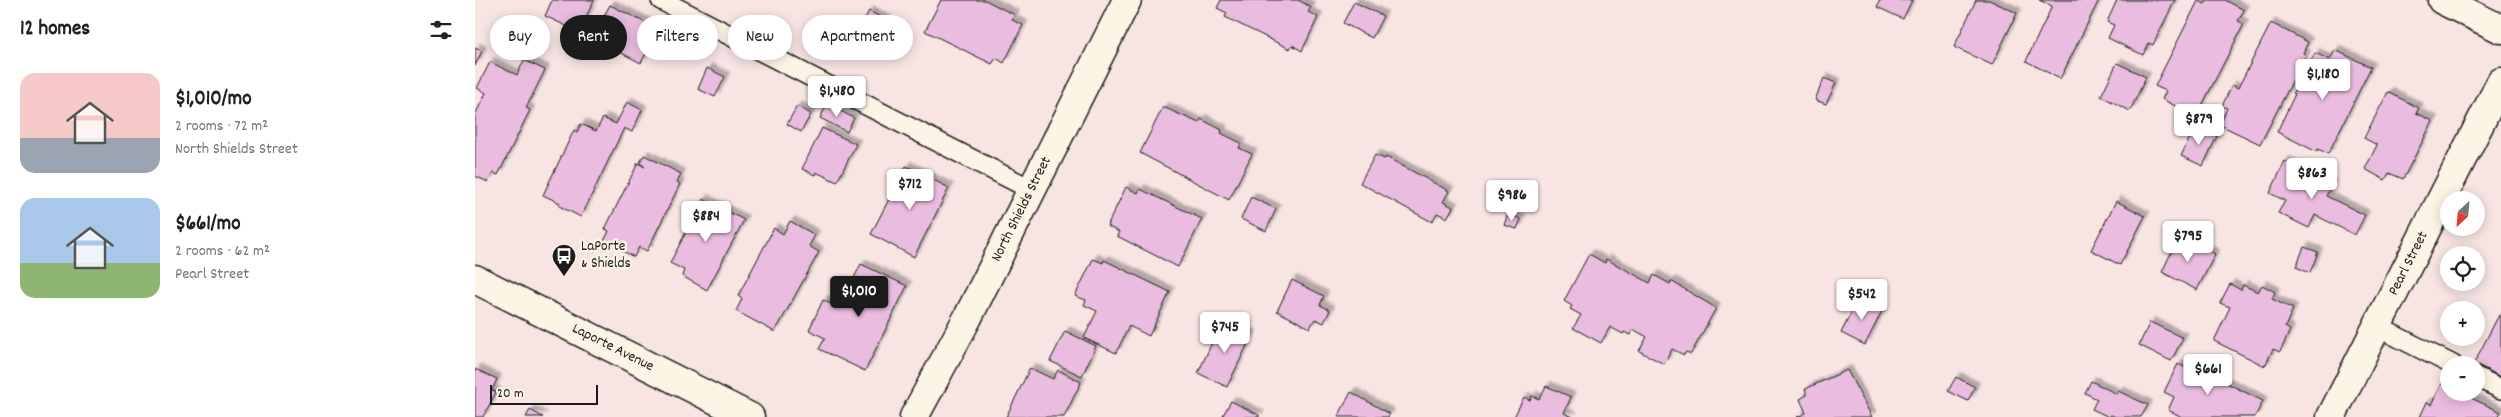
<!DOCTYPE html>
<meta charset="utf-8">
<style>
:root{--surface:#fff;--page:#f2f2f2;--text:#202124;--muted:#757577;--accent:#1c1c1c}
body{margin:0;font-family:Dekko,sans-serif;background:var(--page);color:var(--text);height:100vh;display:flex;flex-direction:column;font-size:19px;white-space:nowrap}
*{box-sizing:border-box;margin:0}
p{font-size:16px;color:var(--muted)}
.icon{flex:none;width:28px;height:28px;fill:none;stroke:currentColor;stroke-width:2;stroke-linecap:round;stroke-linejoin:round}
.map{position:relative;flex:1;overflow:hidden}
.side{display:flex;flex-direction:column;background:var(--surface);width:475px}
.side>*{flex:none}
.banner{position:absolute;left:15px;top:15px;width:475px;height:45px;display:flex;gap:10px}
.needle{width:32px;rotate:206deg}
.tools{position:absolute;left:1965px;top:191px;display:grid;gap:10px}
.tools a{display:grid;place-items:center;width:45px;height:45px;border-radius:50%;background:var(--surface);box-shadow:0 2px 12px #0003;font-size:25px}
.scale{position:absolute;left:15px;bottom:12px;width:108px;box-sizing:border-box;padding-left:5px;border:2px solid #1c1c1c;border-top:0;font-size:14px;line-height:18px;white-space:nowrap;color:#1c1c1c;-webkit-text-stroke:4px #fcf5e5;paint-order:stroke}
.price{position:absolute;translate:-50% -42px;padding:0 11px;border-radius:5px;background:#fff;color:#222;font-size:16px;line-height:32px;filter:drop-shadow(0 1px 2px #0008)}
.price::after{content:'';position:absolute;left:50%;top:30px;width:15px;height:11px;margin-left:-8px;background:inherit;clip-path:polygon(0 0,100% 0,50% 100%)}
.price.on{background:var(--accent);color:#fff}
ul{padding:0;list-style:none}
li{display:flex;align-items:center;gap:15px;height:125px;padding:0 20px}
li span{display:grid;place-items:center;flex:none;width:140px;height:100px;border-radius:15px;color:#555}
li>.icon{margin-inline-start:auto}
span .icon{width:60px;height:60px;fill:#fffc;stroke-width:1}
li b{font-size:21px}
h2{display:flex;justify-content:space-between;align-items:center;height:60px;padding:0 20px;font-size:21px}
.pill{padding:0 18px;border-radius:22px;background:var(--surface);box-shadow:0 2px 12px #0003;font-size:18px;line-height:45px}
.pill.on{background:var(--accent);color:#fff}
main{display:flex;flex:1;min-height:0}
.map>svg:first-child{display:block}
</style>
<main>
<section class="side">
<h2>12 homes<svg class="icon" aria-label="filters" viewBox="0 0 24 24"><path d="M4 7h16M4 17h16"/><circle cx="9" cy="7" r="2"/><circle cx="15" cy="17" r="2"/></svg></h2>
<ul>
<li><span style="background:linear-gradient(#f6c9c9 65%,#9aa5b1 0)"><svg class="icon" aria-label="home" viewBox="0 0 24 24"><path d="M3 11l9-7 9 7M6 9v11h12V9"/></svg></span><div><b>$1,010/mo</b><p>2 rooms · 72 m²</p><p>North Shields Street</p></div></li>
<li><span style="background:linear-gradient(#a9c7e8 65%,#8fb573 0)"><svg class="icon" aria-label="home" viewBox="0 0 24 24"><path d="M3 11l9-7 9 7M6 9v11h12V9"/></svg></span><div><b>$661/mo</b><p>2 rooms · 62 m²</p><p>Pearl Street</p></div></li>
</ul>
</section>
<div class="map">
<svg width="2026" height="417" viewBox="0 0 2026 417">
<defs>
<filter id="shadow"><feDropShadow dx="4.5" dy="-4.5" stdDeviation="1" flood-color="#0004"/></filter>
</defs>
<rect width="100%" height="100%" fill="#f7e4e3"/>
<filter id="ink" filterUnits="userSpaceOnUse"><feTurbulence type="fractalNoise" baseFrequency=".02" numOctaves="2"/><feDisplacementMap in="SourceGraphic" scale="10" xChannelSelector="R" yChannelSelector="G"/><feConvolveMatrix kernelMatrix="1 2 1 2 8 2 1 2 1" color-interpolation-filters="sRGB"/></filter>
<g filter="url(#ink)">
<!-- building -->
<path fill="#eabcdf" stroke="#1c1c1c" filter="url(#shadow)" d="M 77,0 L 119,0 L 104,32 L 70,16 Z
M 466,0 L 510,0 L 540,15 L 537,20 L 548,25 L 529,63 L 521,58 L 517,64 L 450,31 Z
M 746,0 L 823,0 L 836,7 L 833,12 L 843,17 L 827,51 L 817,45 L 815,49 L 750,17 L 752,13 L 742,8 Z
M 1405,0 L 1437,0 L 1428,19 L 1402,7 Z
M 1501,0 L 1514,0 L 1542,13 L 1517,65 L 1479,47 Z
M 1564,0 L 1624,0 L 1585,79 L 1551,61 L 1577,6 Z
M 1642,0 L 1700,0 L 1678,45 L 1674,43 L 1668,55 L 1633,38 L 1639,25 L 1632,22 Z
M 1732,0 L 1750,0 L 1769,10 L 1763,21 L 1769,24 L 1721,117 L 1687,99 L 1691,91 L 1680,86 L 1723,1 L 1730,4 Z
M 879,2 L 908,16 L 897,38 L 868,23 Z
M 135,5 L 183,29 L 166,63 L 117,38 Z
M 394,11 L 413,21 L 396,53 L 377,43 Z
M 1796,23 L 1833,42 L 1828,53 L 1831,55 L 1785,144 L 1745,125 L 1752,108 L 1747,106 L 1757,85 L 1763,88 Z
M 0,48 L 7,51 L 0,66 Z
M 1860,50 L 1896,67 L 1853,154 L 1843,149 L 1842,152 L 1802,132 L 1820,94 L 1818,93 L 1840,53 L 1855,60 Z
M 49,60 L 70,70 L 51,108 L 55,110 L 23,175 L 18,173 L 13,182 L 0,176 L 0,115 L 11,93 L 2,88 L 15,62 L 42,75 Z
M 1642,63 L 1671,77 L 1655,111 L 1626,96 Z
M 232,68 L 250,77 L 240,97 L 223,89 Z
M 1349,78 L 1361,83 L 1351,104 L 1340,100 Z
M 1913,92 L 1944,108 L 1941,113 L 1958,121 L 1928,179 L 1914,173 L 1910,180 L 1890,169 L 1902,145 L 1889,138 Z
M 152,102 L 167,110 L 157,132 L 149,128 L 106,217 L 84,206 L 85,203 L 68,195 L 99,130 L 102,132 L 106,124 L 121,131 L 128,118 L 141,124 Z
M 352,104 L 379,118 L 372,132 L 345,118 Z
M 322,106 L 336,114 L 326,132 L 312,124 Z
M 688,107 L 724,123 L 726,119 L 747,130 L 746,133 L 766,143 L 764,148 L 777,154 L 754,200 L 665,153 Z
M 1721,125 L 1742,136 L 1728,166 L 1706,156 Z
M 347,128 L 381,144 L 362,182 L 341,172 L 340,175 L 327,169 Z
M 169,155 L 206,174 L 202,182 L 205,184 L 172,251 L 164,247 L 159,257 L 129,241 L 134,231 L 130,229 L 163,163 L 170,167 L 165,163 Z
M 900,155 L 910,159 L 911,157 L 974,191 L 968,202 L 978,207 L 972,218 L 962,213 L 957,222 L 885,183 Z
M 1810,161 L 1857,184 L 1851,196 L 1890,215 L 1880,235 L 1840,215 L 1834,228 L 1803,213 L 1810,201 L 1795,193 Z
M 431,166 L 474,188 L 439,257 L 396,234 Z
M 651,187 L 663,193 L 665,189 L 727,219 L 703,267 L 642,236 L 644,232 L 632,226 Z
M 776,197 L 801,209 L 791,231 L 766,219 Z
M 228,199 L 269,220 L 232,290 L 207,276 L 209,270 L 195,263 Z
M 1641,201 L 1670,216 L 1645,265 L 1616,250 Z
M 1033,214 L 1046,219 L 1042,229 L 1029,225 Z
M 315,221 L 340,235 L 334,246 L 344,252 L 300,332 L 261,311 L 267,299 L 263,296 L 299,228 L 308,234 Z
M 1704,236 L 1740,254 L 1722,290 L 1687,272 Z
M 1829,247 L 1843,252 L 1835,273 L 1821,267 Z
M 1114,254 L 1130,263 L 1131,259 L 1175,283 L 1179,275 L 1195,284 L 1196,281 L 1241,308 L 1216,354 L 1211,352 L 1209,355 L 1197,349 L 1189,364 L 1164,351 L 1172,337 L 1158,329 L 1155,335 L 1149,332 L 1148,334 L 1135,327 L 1126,343 L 1098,328 L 1106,315 L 1095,309 L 1097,306 L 1089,301 Z
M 618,259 L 628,263 L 629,260 L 695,292 L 674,336 L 654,326 L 641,353 L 609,338 L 622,311 L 609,305 L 611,300 L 600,296 Z
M 386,264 L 432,286 L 390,371 L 344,349 L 350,338 L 334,330 L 348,300 L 364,308 Z
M 817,280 L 849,296 L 845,305 L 855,310 L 849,323 L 840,319 L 835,328 L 802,311 Z
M 1755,284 L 1766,290 L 1768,285 L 1783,292 L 1787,285 L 1800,292 L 1797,299 L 1818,309 L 1810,327 L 1815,330 L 1805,352 L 1798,349 L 1790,366 L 1739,341 L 1755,307 L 1745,303 Z
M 1384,297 L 1408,309 L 1390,345 L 1366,333 Z
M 2024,315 L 2026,316 L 2026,377 L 1999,363 Z
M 747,321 L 777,335 L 752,387 L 723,373 Z
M 1675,322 L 1708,338 L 1696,361 L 1664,345 Z
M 590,331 L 621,346 L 607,376 L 575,361 Z
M 1703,364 L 1713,369 L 1715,365 L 1788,401 L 1780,417 L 1707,417 L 1693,410 L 1699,397 L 1689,392 Z
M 555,368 L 578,379 L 583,370 L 606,382 L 589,417 L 531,417 Z
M 0,369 L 22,379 L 17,390 L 21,392 L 8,417 L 0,417 Z
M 1372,370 L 1397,417 L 1322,417 L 1331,413 L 1325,399 L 1332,395 L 1330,389 Z
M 1481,377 L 1500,387 L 1493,401 L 1473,391 Z
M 1616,381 L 1642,394 L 1643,391 L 1673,405 L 1666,417 L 1641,417 L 1636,415 L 1634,417 L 1617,409 L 1622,399 L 1610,393 Z
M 1967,383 L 1974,386 L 1974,392 L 1996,392 L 1994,397 L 2026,412 L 2023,417 L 1945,417 L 1952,402 L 1957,405 Z
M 1071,386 L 1096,397 L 1089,413 L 1098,417 L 1039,417 L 1049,397 L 1055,400 L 1057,396 L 1064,399 Z
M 876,392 L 915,414 L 913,417 L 863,417 Z
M 756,401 L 784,415 L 784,417 L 747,417 Z
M 55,410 L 68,417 L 51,417 Z"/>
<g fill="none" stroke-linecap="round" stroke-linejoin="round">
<defs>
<path id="lane" d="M 186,0 L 557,190
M 1901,326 L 1978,365
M 2001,377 L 2026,389"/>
<g id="street">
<path id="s1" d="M 1856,417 L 2026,82"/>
</g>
<g id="secondary">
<path d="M 1967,0 L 2026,29"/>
<path id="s2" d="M 0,279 L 275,417"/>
<path id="s3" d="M 439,417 L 492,319 L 652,0"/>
</g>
</defs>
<!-- lane casing -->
<use href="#lane" stroke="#1c1c1c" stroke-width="22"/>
<!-- street casing -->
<use href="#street" stroke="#1c1c1c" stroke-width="31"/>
<!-- secondary casing -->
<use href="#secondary" stroke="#1c1c1c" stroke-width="31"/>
<!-- lane -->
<use href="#lane" stroke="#fcf5e5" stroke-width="19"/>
<!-- street -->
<use href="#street" stroke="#fcf5e5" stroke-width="28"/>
<!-- secondary -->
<use href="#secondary" stroke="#fcf5e5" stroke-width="28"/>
</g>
</g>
<!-- icons -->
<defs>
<symbol id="bus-pin" viewBox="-11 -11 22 30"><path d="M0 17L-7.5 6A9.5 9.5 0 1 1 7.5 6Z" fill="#1c1c1c" stroke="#fcf5e5"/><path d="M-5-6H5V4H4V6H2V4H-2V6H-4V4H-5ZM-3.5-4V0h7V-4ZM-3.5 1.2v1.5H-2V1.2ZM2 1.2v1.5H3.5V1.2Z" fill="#fff"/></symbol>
</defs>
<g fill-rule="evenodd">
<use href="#bus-pin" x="75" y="242" width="28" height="38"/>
</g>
<g text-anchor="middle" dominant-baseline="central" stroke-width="5" stroke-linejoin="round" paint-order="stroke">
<!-- street labels -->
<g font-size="15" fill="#1c1c1c" stroke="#fcf5e5">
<text stroke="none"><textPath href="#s3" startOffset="234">North Shields Street</textPath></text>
<text stroke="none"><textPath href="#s1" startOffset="172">Pearl Street</textPath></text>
<text stroke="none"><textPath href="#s2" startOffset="154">Laporte Avenue</textPath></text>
</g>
<!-- poi labels -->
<g font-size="15" fill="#1c1c1c" stroke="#fcf5e5" text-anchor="start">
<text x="106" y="247">LaPorte<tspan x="106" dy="17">&amp; Shields</tspan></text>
</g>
</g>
</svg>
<div class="tools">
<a><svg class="needle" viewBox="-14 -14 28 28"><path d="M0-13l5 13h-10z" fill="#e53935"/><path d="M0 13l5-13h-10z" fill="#757577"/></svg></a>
<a><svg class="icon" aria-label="locate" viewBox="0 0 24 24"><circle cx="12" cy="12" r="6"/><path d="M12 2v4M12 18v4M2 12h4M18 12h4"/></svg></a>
<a>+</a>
<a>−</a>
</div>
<div class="scale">20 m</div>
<b class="price" style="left:1848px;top:101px">$1,180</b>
<b class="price" style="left:362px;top:118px">$1,480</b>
<b class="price" style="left:1724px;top:146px">$879</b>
<b class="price" style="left:1837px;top:200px">$863</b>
<b class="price" style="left:435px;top:211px">$712</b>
<b class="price" style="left:1037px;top:222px">$986</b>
<b class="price" style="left:231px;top:243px">$884</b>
<b class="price" style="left:1713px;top:263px">$795</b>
<b class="price on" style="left:384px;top:318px">$1,010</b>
<b class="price" style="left:1387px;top:321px">$542</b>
<b class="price" style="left:750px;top:354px">$745</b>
<b class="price" style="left:1733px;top:396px">$661</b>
<div class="banner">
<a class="pill">Buy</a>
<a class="pill on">Rent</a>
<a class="pill">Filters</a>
<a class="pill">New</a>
<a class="pill">Apartment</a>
</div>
</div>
</main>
